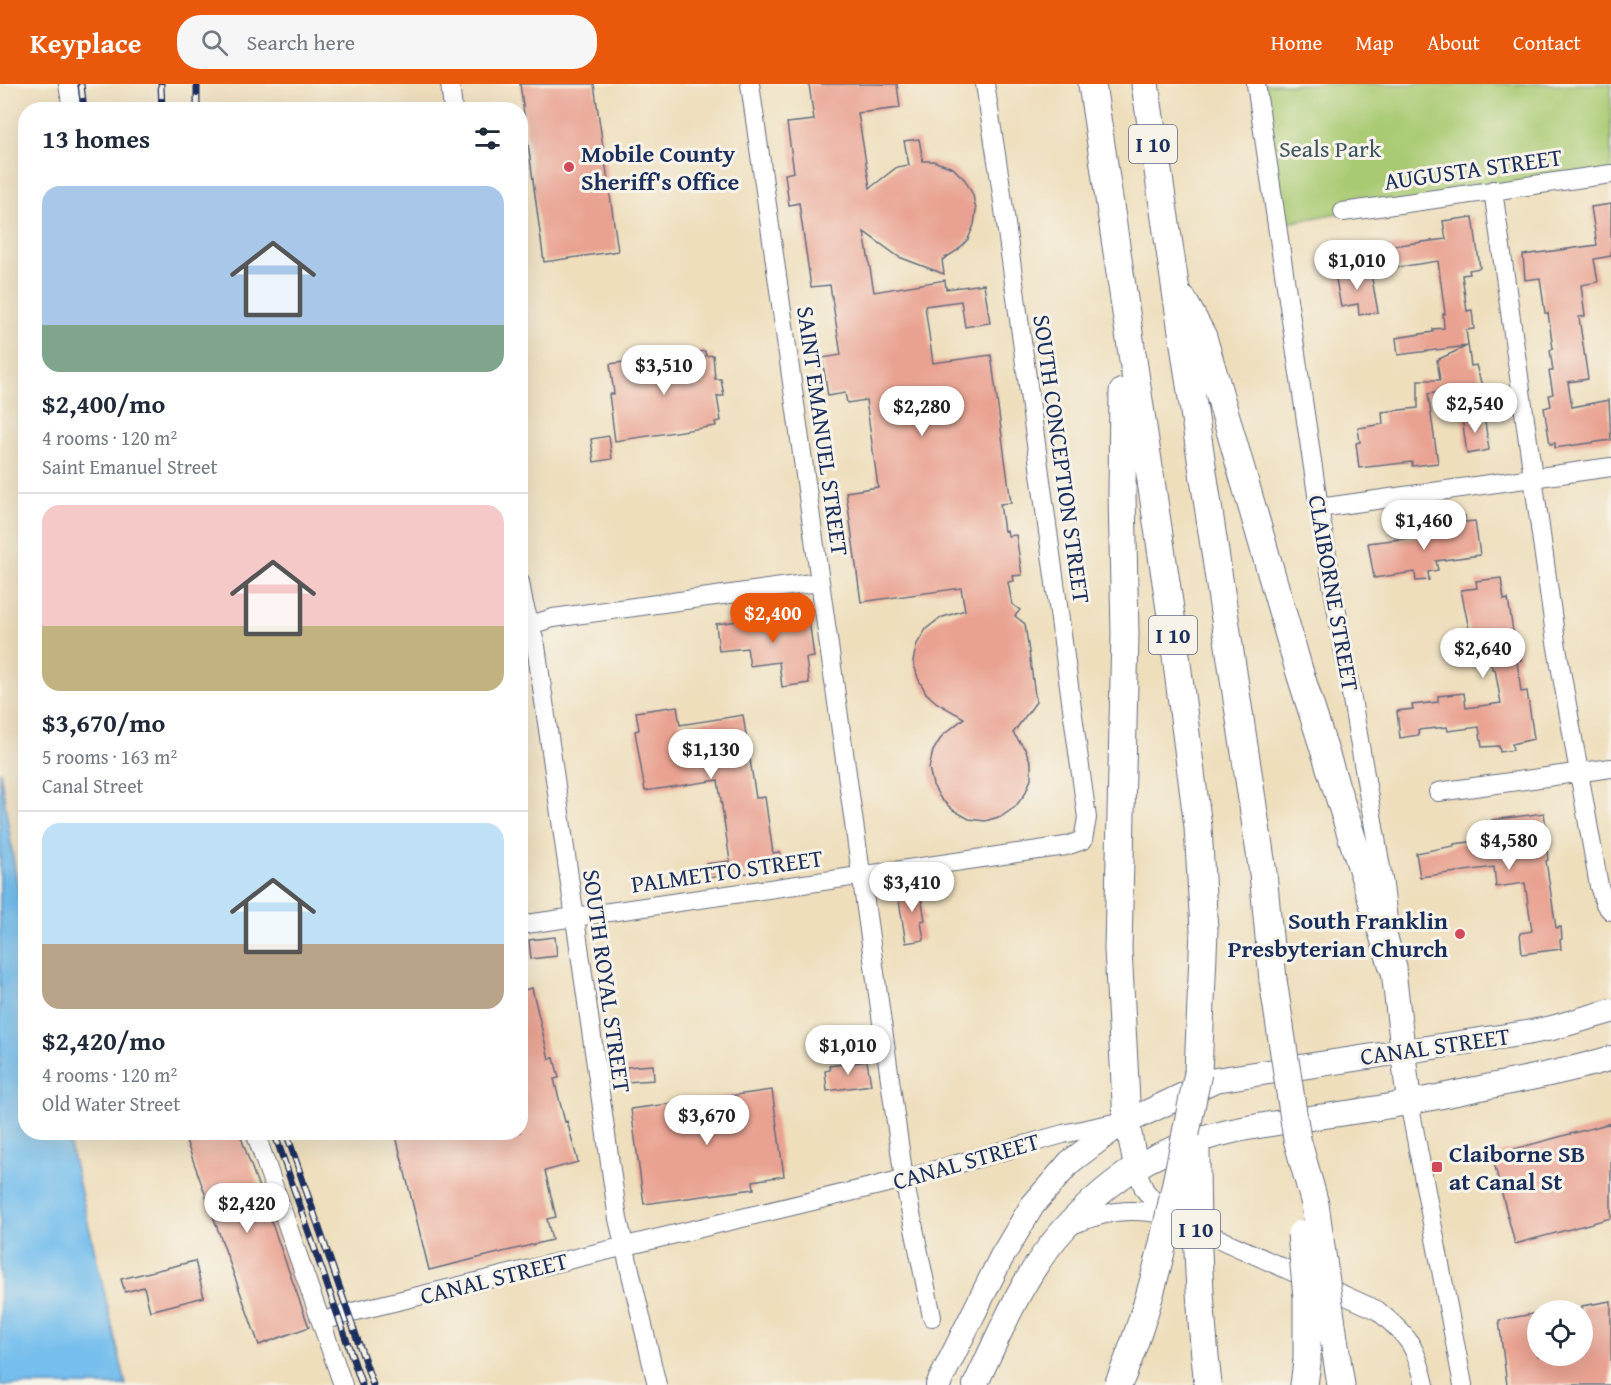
<!DOCTYPE html>
<meta charset="utf-8">
<style>
:root{--surface:#fff;--page:#f6f6f7;--text:#1f2937;--muted:#747a83;--line:#e0e1e3;--accent:#ea580c}
body{margin:0;font-family:"Gentium Book Plus",serif;background:var(--page);color:var(--text);height:100vh;display:flex;flex-direction:column;font-size:22px;white-space:nowrap}
*{box-sizing:border-box;margin:0}
p{font-size:20px;color:var(--muted)}
.icon{flex:none;width:33px;height:33px;fill:none;stroke:currentColor;stroke-width:2;stroke-linecap:round;stroke-linejoin:round}
.map{position:relative;flex:1;overflow:hidden}
.sheet{position:absolute;left:18px;top:18px;width:510px;height:1038px;display:flex;flex-direction:column;background:var(--surface);border-radius:24px;box-shadow:0 6px 24px #0002}
.sheet>*{flex:none}
.buttons{position:absolute;left:1527px;top:1216px;display:grid;gap:12px}
.buttons a{display:grid;place-items:center;width:66px;height:66px;border-radius:50%;background:var(--surface);box-shadow:0 6px 24px #0002;font-size:30px}
.price{position:absolute;translate:-50% -51px;padding:0 14px;border-radius:21px;background:#fff;color:#222;font-size:20px;line-height:39px;filter:drop-shadow(0 2px 3px #0008)}
.price::after{content:'';position:absolute;left:50%;top:36px;width:18px;height:14px;margin-left:-9px;background:inherit;clip-path:polygon(0 0,100% 0,50% 100%)}
.price.current{background:var(--accent);color:#fff}
ul{padding:0;list-style:none}
li{display:grid;align-content:center;gap:12px;height:318px;padding:0 24px}
li+li{border-top:2px solid var(--line)}
li span{display:grid;place-items:center;height:186px;border-radius:18px;color:#555}
li>.icon{margin-inline-start:auto}
span .icon{width:108px;height:108px;fill:#fffc;stroke-width:1}
li b{font-size:26px}
h2{display:flex;justify-content:space-between;align-items:center;height:72px;padding:0 24px;font-size:26px}
header{display:flex;align-items:center;gap:36px;box-sizing:border-box;height:84px;padding:0 30px;background:var(--accent);color:#fff}
header strong{font-size:28px}
nav{display:flex;gap:33px;margin-inline-start:auto;font-size:21px}
.search{width:420px;height:54px;background:var(--page);display:flex;align-items:center;gap:15px;box-sizing:border-box;padding:0 21px;border-radius:24px;color:var(--muted);font-size:22px}
.map>svg:first-child{display:block}
</style>
<header>
<strong>Keyplace</strong>
<div class="search"><svg class="icon" aria-label="search" viewBox="0 0 24 24"><circle cx="10" cy="10" r="6"/><path d="M15 15l6 6"/></svg>Search here</div>
<nav><a>Home</a><a>Map</a><a>About</a><a>Contact</a></nav>
</header>
<div class="map">
<svg width="1611" height="1301" viewBox="0 0 1611 1301">
<rect width="100%" height="100%" fill="#f7f3e8"/>
<filter id="ink" filterUnits="userSpaceOnUse"><feTurbulence type="fractalNoise" baseFrequency=".0167" numOctaves="2"/><feDisplacementMap in="SourceGraphic" scale="12" xChannelSelector="R" yChannelSelector="G"/><feConvolveMatrix kernelMatrix="1 2 1 2 8 2 1 2 1" color-interpolation-filters="sRGB"/></filter>
<filter id="wash" filterUnits="userSpaceOnUse"><feTurbulence type="fractalNoise" baseFrequency=".008" numOctaves="4" result="noise"/><feDisplacementMap in="SourceGraphic" scale="24" xChannelSelector="R" yChannelSelector="G"/><feGaussianBlur stdDeviation="1.35" result="paint"/><feColorMatrix in="noise" values="0 0 0 0 0 0 0 0 0 0 0 0 0 0 0 0 0 1.4 0 .05"/><feComposite in="paint" operator="in"/></filter>
<g filter="url(#wash)">
<rect width="100%" height="100%" fill="#eedebc"/>
<!-- green -->
<path fill="#a9ca72" stroke="#627c68" stroke-width="1.5" d="M 1256,0 L 1611,0 L 1611,90 L 1343,128 L 1276,141 Z"/>
<!-- water -->
<path fill="#75beed" stroke="#4876a6" stroke-width="1.5" d="M 0,686 L 25,852 L 26,1048 L 67,1049 L 126,1301 L 0,1301 Z"/>
<g id="blocks">
<!-- building -->
<path fill="#e9a291" d="M 520,0 L 594,0 L 618,167 L 544,178 Z
M 809,0 L 897,0 L 900,24 L 858,29 L 870,104 L 897,83 L 909,81 L 904,57 L 919,55 L 923,77 L 933,77 L 953,84 L 965,96 L 973,111 L 976,126 L 974,141 L 968,155 L 958,166 L 942,176 L 944,190 L 899,173 L 864,148 L 874,208 L 945,196 L 946,205 L 984,200 L 990,239 L 965,243 L 961,217 L 925,222 L 933,279 L 991,271 L 1011,419 L 1000,420 L 1004,447 L 1007,446 L 1008,452 L 1016,451 L 1022,491 L 1013,492 L 1014,497 L 1008,498 L 1012,520 L 1020,526 L 1015,532 L 1025,540 L 1036,618 L 1013,649 L 1025,665 L 1031,679 L 1031,695 L 1025,710 L 1015,723 L 1002,732 L 985,737 L 969,735 L 953,726 L 941,715 L 933,701 L 929,684 L 933,667 L 942,652 L 964,634 L 937,619 L 926,609 L 918,594 L 913,577 L 917,560 L 926,545 L 940,534 L 965,526 L 961,504 L 861,518 L 846,408 L 878,403 L 866,316 L 847,319 L 845,309 L 828,312 L 822,274 L 841,271 L 830,201 L 811,203 L 799,119 L 789,121 L 785,90 L 794,88 L 787,39 L 814,36 Z
M 1611,120 L 1611,172 L 1594,175 L 1598,198 L 1581,201 L 1585,232 L 1579,233 L 1588,295 L 1568,298 L 1572,323 L 1609,316 L 1611,356 L 1555,364 L 1555,359 L 1550,360 L 1544,324 L 1551,322 L 1549,311 L 1553,310 L 1549,287 L 1553,287 L 1550,266 L 1553,265 L 1548,229 L 1545,229 L 1540,194 L 1525,196 L 1523,171 L 1597,161 L 1591,123 Z
M 1473,133 L 1480,184 L 1469,186 L 1470,190 L 1462,191 L 1467,227 L 1472,226 L 1474,245 L 1466,246 L 1471,282 L 1476,281 L 1482,302 L 1428,310 L 1438,379 L 1412,382 L 1412,378 L 1359,384 L 1356,359 L 1360,358 L 1358,344 L 1383,340 L 1382,328 L 1418,324 L 1418,296 L 1440,296 L 1437,276 L 1467,262 L 1398,271 L 1396,254 L 1433,248 L 1433,245 L 1444,244 L 1443,230 L 1445,230 L 1438,177 L 1386,185 L 1383,163 L 1446,155 L 1443,137 Z
M 1370,184 L 1378,228 L 1359,231 L 1358,220 L 1341,223 L 1335,190 Z
M 705,267 L 706,272 L 713,271 L 715,295 L 721,295 L 724,312 L 717,312 L 721,337 L 715,338 L 716,342 L 615,357 L 609,310 L 614,310 L 610,280 Z
M 1484,331 L 1489,366 L 1467,370 L 1462,334 Z
M 609,352 L 612,375 L 594,378 L 591,355 Z
M 1465,432 L 1465,438 L 1475,437 L 1480,471 L 1436,477 L 1438,486 L 1428,488 L 1429,496 L 1416,497 L 1415,488 L 1374,494 L 1368,459 L 1450,449 L 1448,435 Z
M 1501,494 L 1504,516 L 1508,515 L 1515,560 L 1518,560 L 1521,576 L 1517,577 L 1521,608 L 1527,607 L 1534,655 L 1512,660 L 1513,666 L 1500,668 L 1499,662 L 1482,663 L 1479,643 L 1448,647 L 1447,643 L 1418,646 L 1419,651 L 1400,654 L 1397,627 L 1413,625 L 1412,621 L 1438,618 L 1438,612 L 1464,609 L 1466,624 L 1501,619 L 1495,585 L 1492,585 L 1490,571 L 1471,574 L 1468,556 L 1471,555 L 1461,506 L 1477,504 L 1476,497 Z
M 808,528 L 814,573 L 806,574 L 809,599 L 782,603 L 779,578 L 750,582 L 747,564 L 719,567 L 716,540 Z
M 677,622 L 680,641 L 743,631 L 756,714 L 765,713 L 773,769 L 780,768 L 782,785 L 708,794 L 706,780 L 730,777 L 718,696 L 645,707 L 635,647 L 639,646 L 636,628 Z
M 1544,729 L 1548,758 L 1546,758 L 1548,776 L 1546,777 L 1556,844 L 1561,843 L 1562,855 L 1560,856 L 1561,865 L 1522,870 L 1520,849 L 1532,847 L 1525,799 L 1496,803 L 1494,783 L 1420,793 L 1416,769 L 1454,762 L 1454,760 L 1494,755 L 1492,736 Z
M 919,801 L 925,836 L 921,837 L 924,856 L 906,859 L 897,805 Z
M 555,853 L 557,872 L 531,875 L 529,856 Z
M 532,904 L 549,975 L 554,974 L 559,994 L 554,995 L 565,1038 L 567,1037 L 578,1078 L 545,1087 L 556,1133 L 547,1135 L 552,1156 L 429,1186 L 395,1048 L 520,1048 L 520,907 Z
M 867,977 L 871,1001 L 827,1007 L 825,987 L 830,986 L 829,982 Z
M 653,981 L 654,996 L 627,998 L 626,983 Z
M 772,1006 L 784,1092 L 753,1097 L 754,1105 L 644,1120 L 631,1025 Z
M 1611,1039 L 1611,1134 L 1515,1160 L 1492,1071 Z
M 183,1048 L 239,1048 L 309,1243 L 259,1261 Z
M 195,1177 L 204,1213 L 150,1227 L 144,1203 L 125,1208 L 121,1195 Z
M 1611,1217 L 1611,1301 L 1507,1301 L 1499,1236 L 1538,1229 L 1538,1272 L 1582,1272 L 1582,1222 Z"/>
</g>
</g>
<g filter="url(#ink)">
<use href="#blocks" fill-opacity="0" stroke="#656c7f" stroke-width="1.5"/>
<g fill="none" stroke-linecap="round" stroke-linejoin="round">
<defs>
<path id="minor" d="M 68,0 L 72,26
M 450,0 L 453,26
M 750,0 L 904,1095 L 932,1233
M 1256,0 L 1319,424 L 1384,801 L 1388,837
M 1493,106 L 1556,558 L 1599,802 L 1605,820 L 1611,827
M 1343,128 L 1611,90
M 1319,424 L 1611,383
M 520,498 L 524,520 L 536,562 L 618,1135 L 657,1301
M 520,544 L 553,534 L 819,498
M 1438,708 L 1611,684
M 520,841 L 1066,762 L 1083,756 L 1087,734 L 1000,96 L 985,0
M 1409,1018 L 1463,1301
M 255,1048 L 343,1301
M 1136,1083 L 1144,1105 L 1164,1130 L 1377,1226 C 1408,1252 1416,1261 1425,1301
M 1069,1142 C 1104,1128 1126,1123 1164,1130
M 321,1238 L 348,1229 L 904,1095 L 1063,1050 L 1119,1038"/>
<path id="major" d="M 1393,883 L 1409,1018
M 1127,1037 L 1136,1083
M 938,1301 L 1001,1174 L 1032,1122 L 1070,1078 L 1116,1043 L 1215,996 L 1526,949 L 1552,944 L 1611,927
M 975,1301 C 1001,1247 1024,1188 1065,1144 C 1086,1121 1112,1098 1138,1082 C 1212,1039 1302,1038 1384,1023 C 1425,1016 1465,1007 1505,999 C 1541,992 1576,985 1611,974"/>
<path id="highway" d="M 1092,0 L 1170,525 L 1198,743 L 1204,846 L 1198,989
M 1145,0 L 1263,789 L 1273,896
M 1183,216 L 1203,253 L 1299,586 L 1393,883
M 1123,308 L 1122,411 L 1125,550 L 1118,865 L 1127,1037
M 1336,1269 L 1341,1301
M 1304,1301 L 1307,1278"/>
</defs>
<!-- minor casing -->
<use href="#minor" stroke="#656c7f" stroke-width="20"/>
<!-- major casing -->
<use href="#major" stroke="#656c7f" stroke-width="26"/>
<!-- highway casing -->
<use href="#highway" stroke="#656c7f" stroke-width="29"/>
<!-- minor -->
<use href="#minor" stroke="#fff" stroke-width="18"/>
<!-- major -->
<use href="#major" stroke="#fff" stroke-width="24"/>
<!-- highway -->
<use href="#highway" stroke="#fff" stroke-width="27"/>
<defs>
<path id="rail" d="M 81,0 L 84,26
M 161,0 L 162,26
M 197,26 L 197,0
M 274,1048 L 362,1301
M 286,1048 L 373,1301"/>
</defs>
<!-- rail casing -->
<use href="#rail" stroke="#1b2f5e" stroke-width="7"/>
<!-- rail -->
<use href="#rail" stroke="#f7f3e8" stroke-width="4.5" stroke-dasharray="14" stroke-linecap="butt"/>
<defs>
<path id="highway-bridge" d="M 1273,896 L 1297,1055 L 1315,1120 L 1336,1269
M 1196,1065 C 1196,1144 1199,1222 1208,1301
M 1301,1150 L 1307,1213 L 1307,1278
M 1118,1301 C 1161,1201 1176,1094 1198,989"/>
</defs>
<!-- highway-bridge casing -->
<use href="#highway-bridge" stroke="#656c7f" stroke-width="29" stroke-linecap="butt"/>
<!-- highway-bridge -->
<use href="#highway-bridge" stroke="#fff" stroke-width="27"/>
</g>
</g>
<!-- markers -->
<g fill="#d1495b" stroke="#f7f3e8" stroke-width="2">
<circle cx="569" cy="83" r="6"/>
<circle cx="1460" cy="850" r="6"/>
<rect x="1431" y="1077" width="12" height="12" rx="3"/>
</g>
<g text-anchor="middle" dominant-baseline="central" stroke-width="6" stroke-linejoin="round" paint-order="stroke">
<!-- shield labels -->
<g fill="#f7f3e8" stroke="#5d6a87" stroke-width="1.5">
<rect x="1129" y="41" width="48" height="38" rx="4.5"/>
<rect x="1149" y="532" width="48" height="38" rx="4.5"/>
<rect x="1172" y="1126" width="48" height="38" rx="4.5"/>
</g>
<g font-size="22" font-weight="bold" fill="#1b2f5e">
<text x="1153" y="60">I 10</text>
<text x="1173" y="551">I 10</text>
<text x="1196" y="1145">I 10</text>
</g>
<!-- park labels -->
<g font-size="24" fill="#3e5663" stroke="#f7f3e8">
<text x="1330" y="64">Seals Park</text>
</g>
<!-- poi labels -->
<g font-size="24" font-weight="bold" fill="#1b2f5e" stroke="#f7f3e8" text-anchor="start">
<text x="581" y="69">Mobile County<tspan x="581" dy="28">Sheriff's Office</tspan></text>
<text x="1448" y="836" text-anchor="end">South Franklin<tspan x="1448" dy="28">Presbyterian Church</tspan></text>
<text x="1449" y="1069">Claiborne SB<tspan x="1449" dy="28">at Canal St</tspan></text>
</g>
<!-- street labels -->
<g font-size="24" fill="#1b2f5e" stroke="#f7f3e8">
<text transform="translate(1473 85) rotate(-8)">AUGUSTA STREET</text>
<text transform="translate(823 347) rotate(82)">SAINT EMANUEL STREET</text>
<text transform="translate(1062 375) rotate(82)">SOUTH CONCEPTION STREET</text>
<text transform="translate(1334 509) rotate(80)">CLAIBORNE STREET</text>
<text transform="translate(727 787) rotate(-8)">PALMETTO STREET</text>
<text transform="translate(607 897) rotate(82)">SOUTH ROYAL STREET</text>
<text transform="translate(1435 962) rotate(-8)">CANAL STREET</text>
<text transform="translate(966 1077) rotate(-16)">CANAL STREET</text>
<text transform="translate(494 1194) rotate(-14)">CANAL STREET</text>
</g>
</g>
</svg>
<div class="buttons">
<a><svg class="icon" aria-label="locate" viewBox="0 0 24 24"><circle cx="12" cy="12" r="6"/><path d="M12 2v4M12 18v4M2 12h4M18 12h4"/></svg></a>
</div>
<b class="price" style="left:1357px;top:207px">$1,010</b>
<b class="price" style="left:664px;top:312px">$3,510</b>
<b class="price" style="left:1475px;top:350px">$2,540</b>
<b class="price" style="left:922px;top:353px">$2,280</b>
<b class="price" style="left:1424px;top:467px">$1,460</b>
<b class="price current" style="left:773px;top:560px">$2,400</b>
<b class="price" style="left:1483px;top:595px">$2,640</b>
<b class="price" style="left:711px;top:696px">$1,130</b>
<b class="price" style="left:1509px;top:787px">$4,580</b>
<b class="price" style="left:912px;top:829px">$3,410</b>
<b class="price" style="left:848px;top:992px">$1,010</b>
<b class="price" style="left:707px;top:1062px">$3,670</b>
<b class="price" style="left:247px;top:1150px">$2,420</b>
<section class="sheet">
<h2>13 homes<svg class="icon" aria-label="filters" viewBox="0 0 24 24"><path d="M4 7h16M4 17h16"/><circle cx="9" cy="7" r="2"/><circle cx="15" cy="17" r="2"/></svg></h2>
<ul>
<li><span style="background:linear-gradient(#a9c7e8 75%,#7fa58c 0)"><svg class="icon" aria-label="home" viewBox="0 0 24 24"><path d="M3 11l9-7 9 7M6 9v11h12V9"/></svg></span><div><b>$2,400/mo</b><p>4 rooms · 120 m²</p><p>Saint Emanuel Street</p></div></li>
<li><span style="background:linear-gradient(#f6c9c9 65%,#c2b280 0)"><svg class="icon" aria-label="home" viewBox="0 0 24 24"><path d="M3 11l9-7 9 7M6 9v11h12V9"/></svg></span><div><b>$3,670/mo</b><p>5 rooms · 163 m²</p><p>Canal Street</p></div></li>
<li><span style="background:linear-gradient(#bfe0f5 65%,#b9a48a 0)"><svg class="icon" aria-label="home" viewBox="0 0 24 24"><path d="M3 11l9-7 9 7M6 9v11h12V9"/></svg></span><div><b>$2,420/mo</b><p>4 rooms · 120 m²</p><p>Old Water Street</p></div></li>
</ul>
</section>
</div>
